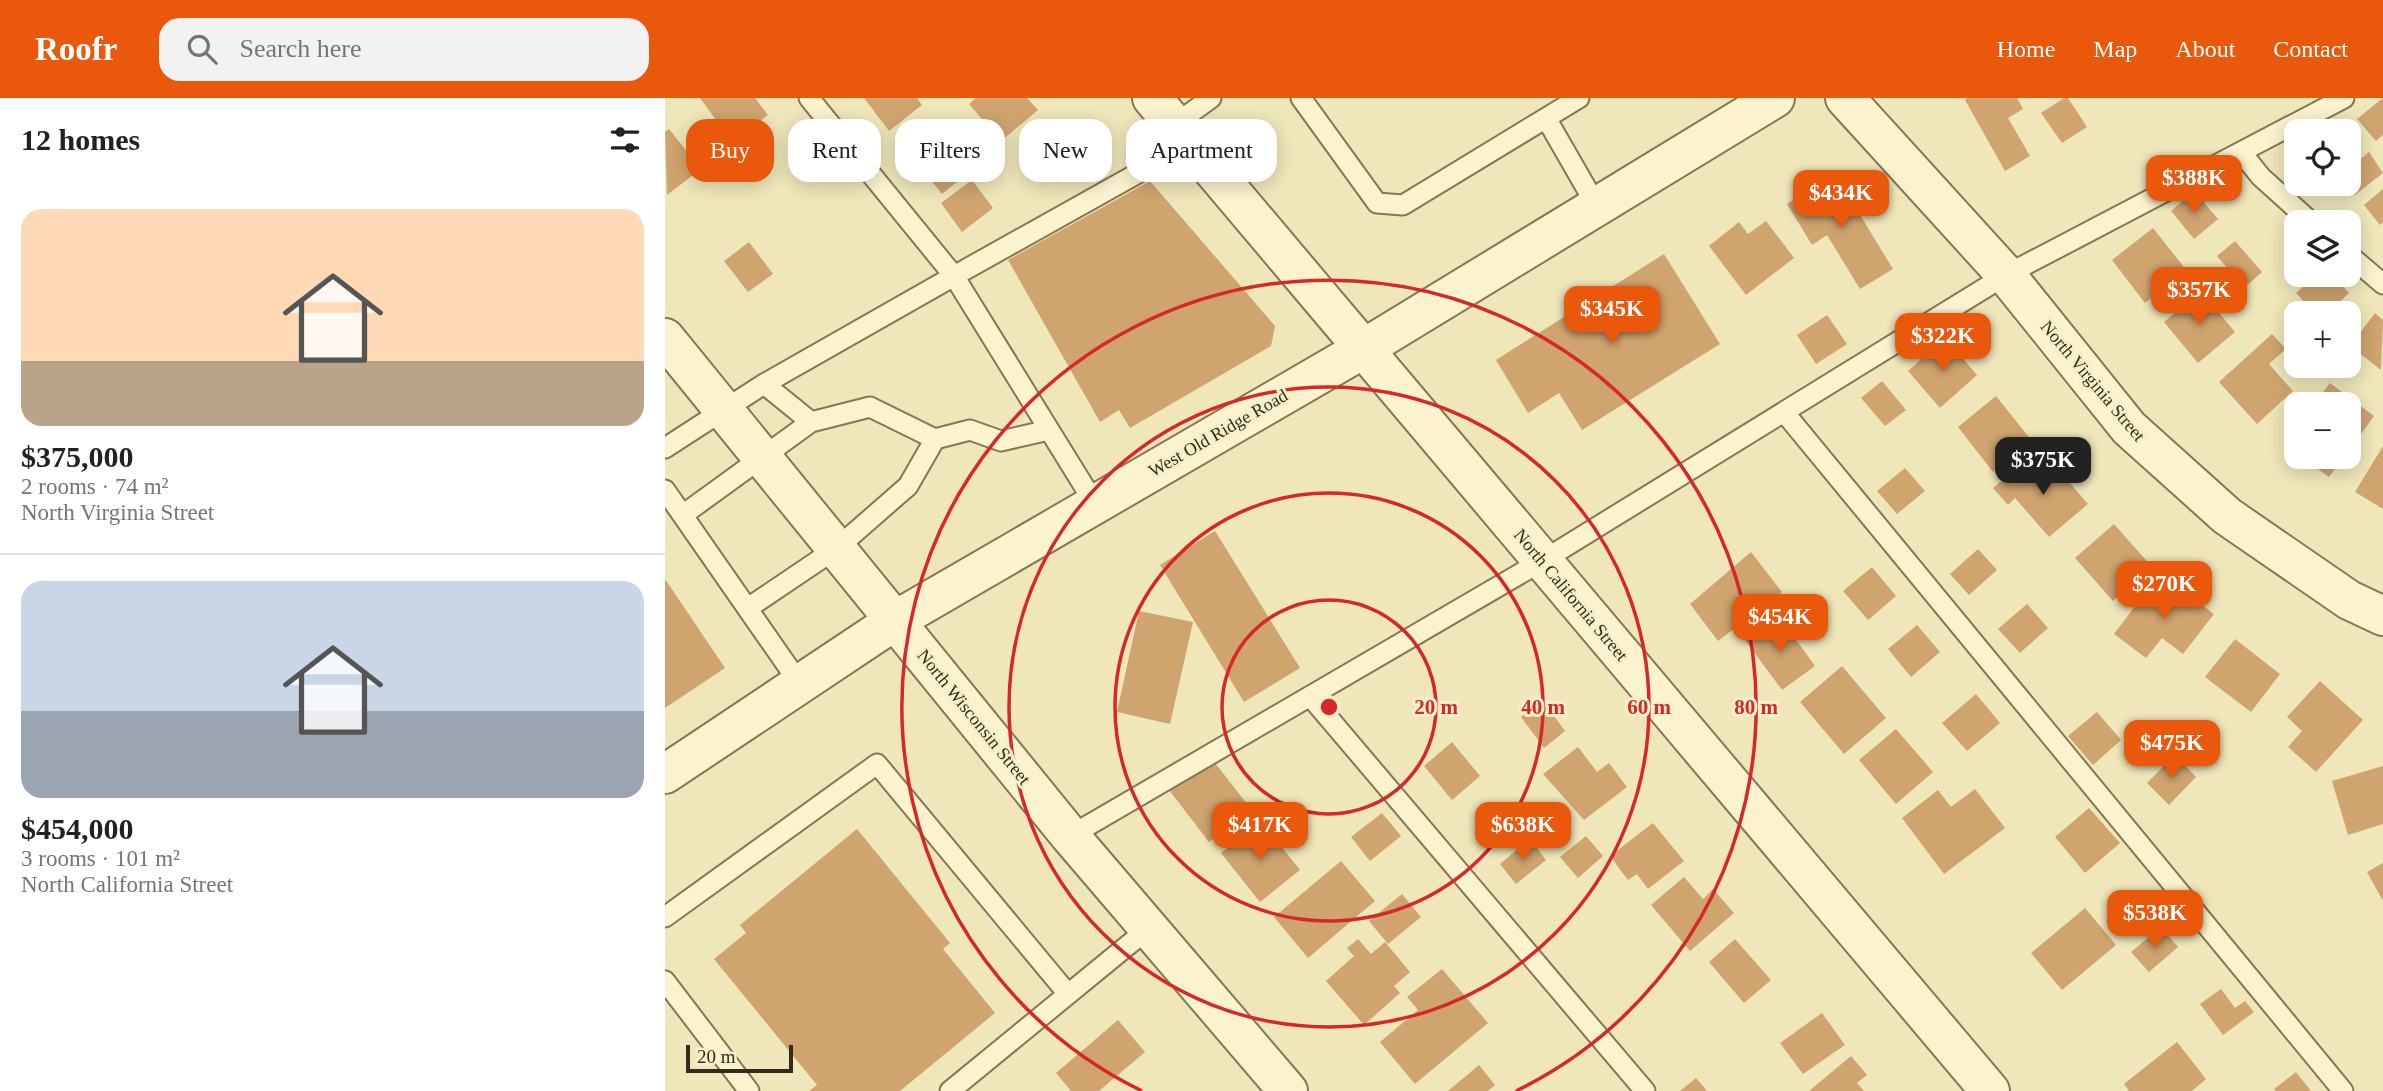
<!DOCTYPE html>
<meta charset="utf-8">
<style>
:root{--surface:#fff;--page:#f2f2f2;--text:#202124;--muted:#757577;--line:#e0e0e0;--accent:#ea580c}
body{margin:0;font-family:"Times New Roman",serif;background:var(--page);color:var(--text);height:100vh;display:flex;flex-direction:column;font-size:26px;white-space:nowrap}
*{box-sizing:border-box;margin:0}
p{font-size:23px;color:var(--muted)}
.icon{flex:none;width:38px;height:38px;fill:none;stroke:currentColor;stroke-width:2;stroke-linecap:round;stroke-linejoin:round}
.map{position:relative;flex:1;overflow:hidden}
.drawer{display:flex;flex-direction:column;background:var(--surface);width:665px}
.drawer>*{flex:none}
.hud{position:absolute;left:21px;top:21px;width:665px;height:63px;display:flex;gap:14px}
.buttons{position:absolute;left:1619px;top:21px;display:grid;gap:14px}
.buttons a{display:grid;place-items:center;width:77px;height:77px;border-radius:14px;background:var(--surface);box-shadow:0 4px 18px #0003;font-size:35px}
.scale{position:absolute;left:21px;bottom:18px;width:107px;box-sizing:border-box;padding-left:7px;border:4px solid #352b1a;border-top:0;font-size:19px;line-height:24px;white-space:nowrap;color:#352b1a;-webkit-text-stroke:5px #f6f0ca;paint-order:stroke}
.price{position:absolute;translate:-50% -60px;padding:0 16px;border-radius:14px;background:var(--accent);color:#fff;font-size:23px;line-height:46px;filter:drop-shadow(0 2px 4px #0008)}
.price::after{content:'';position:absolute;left:50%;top:42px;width:21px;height:16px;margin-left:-10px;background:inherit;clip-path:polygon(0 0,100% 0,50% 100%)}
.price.selected{background:#222;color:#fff}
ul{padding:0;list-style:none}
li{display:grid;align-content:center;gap:14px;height:371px;padding:0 21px}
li+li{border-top:2px solid var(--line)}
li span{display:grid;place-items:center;height:217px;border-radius:21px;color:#555}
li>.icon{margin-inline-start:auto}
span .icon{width:126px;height:126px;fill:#fffc;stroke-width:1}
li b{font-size:30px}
h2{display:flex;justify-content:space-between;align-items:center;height:84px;padding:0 21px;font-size:30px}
.chip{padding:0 24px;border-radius:21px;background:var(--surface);box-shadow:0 4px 18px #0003;font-size:24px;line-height:63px}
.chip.selected{background:var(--accent);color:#fff}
header{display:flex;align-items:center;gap:42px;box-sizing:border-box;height:98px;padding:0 35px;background:var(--accent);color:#fff}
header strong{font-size:33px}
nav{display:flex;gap:38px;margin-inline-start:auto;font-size:24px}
.search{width:490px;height:63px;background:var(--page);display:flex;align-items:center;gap:18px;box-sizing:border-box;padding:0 24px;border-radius:21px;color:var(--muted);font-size:26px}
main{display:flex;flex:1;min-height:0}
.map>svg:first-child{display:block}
</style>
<header>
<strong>Roofr</strong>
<div class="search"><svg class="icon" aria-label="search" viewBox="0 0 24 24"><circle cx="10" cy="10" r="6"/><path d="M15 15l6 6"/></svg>Search here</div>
<nav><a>Home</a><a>Map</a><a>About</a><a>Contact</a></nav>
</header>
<main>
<section class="drawer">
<h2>12 homes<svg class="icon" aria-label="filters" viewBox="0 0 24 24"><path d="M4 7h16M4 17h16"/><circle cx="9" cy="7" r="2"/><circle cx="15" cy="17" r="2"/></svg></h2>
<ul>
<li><span style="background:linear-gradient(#ffd9b3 70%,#b9a48a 0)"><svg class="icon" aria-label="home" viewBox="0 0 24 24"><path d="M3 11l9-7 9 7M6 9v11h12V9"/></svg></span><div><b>$375,000</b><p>2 rooms · 74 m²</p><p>North Virginia Street</p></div></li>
<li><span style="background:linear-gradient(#c9d6e8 60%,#9aa5b1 0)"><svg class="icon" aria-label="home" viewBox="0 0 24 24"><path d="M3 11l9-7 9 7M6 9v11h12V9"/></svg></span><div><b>$454,000</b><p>3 rooms · 101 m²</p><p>North California Street</p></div></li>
</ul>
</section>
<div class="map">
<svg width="1718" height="993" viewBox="0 0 1718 993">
<rect width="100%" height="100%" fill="#efe7ba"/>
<!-- building -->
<path fill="#cfa46f" d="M 35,0 L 90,0 L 103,17 L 67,44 Z
M 199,0 L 252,0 L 257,7 L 224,33 Z
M 311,0 L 362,0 L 373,12 L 336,43 L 304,6 Z
M 1302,0 L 1352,0 L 1358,11 L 1343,20 L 1365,58 L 1340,73 L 1300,2 Z
M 1399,0 L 1403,0 L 1422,29 L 1397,45 L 1376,15 Z
M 1718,0 L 1718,37 L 1711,43 L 1692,21 Z
M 392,25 L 421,64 L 393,85 L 364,46 Z
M 4,31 L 36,71 L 2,97 L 0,34 Z
M 281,37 L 308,71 L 277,96 L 250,62 Z
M 1704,54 L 1718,75 L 1690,97 L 1681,86 L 1684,86 L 1684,70 Z
M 1170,76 L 1228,171 L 1195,191 L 1162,137 L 1147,147 L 1122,106 Z
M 307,82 L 328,110 L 297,134 L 276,105 Z
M 485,83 L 610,228 L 606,248 L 465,330 L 454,312 L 435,324 L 343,162 Z
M 1718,91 L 1718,124 L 1715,127 L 1699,107 Z
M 1529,93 L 1553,121 L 1529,141 L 1506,113 Z
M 1101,123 L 1129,160 L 1081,197 L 1044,148 L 1074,124 L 1083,136 Z
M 1488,130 L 1522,173 L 1480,205 L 1447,162 Z
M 1570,143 L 1597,174 L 1579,190 L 1552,158 Z
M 84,144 L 108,176 L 83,194 L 59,163 Z
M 999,156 L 1055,246 L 917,332 L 894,295 L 863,315 L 831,262 Z
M 1651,177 L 1668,177 L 1684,195 L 1663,215 L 1649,215 L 1631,195 Z
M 1536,193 L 1570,234 L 1533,265 L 1499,224 Z
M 1710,215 L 1718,222 L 1716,272 L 1685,248 Z
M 1162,217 L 1182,246 L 1151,266 L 1132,237 Z
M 1607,236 L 1621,251 L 1604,266 L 1628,293 L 1592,326 L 1554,284 Z
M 1280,240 L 1312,277 L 1275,310 L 1243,273 Z
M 1217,283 L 1241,312 L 1220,328 L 1196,300 Z
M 1665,285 L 1709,318 L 1684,353 L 1684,306 L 1649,306 Z
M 1331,298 L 1367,343 L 1328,374 L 1293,329 Z
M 1631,330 L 1631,355 L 1619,346 Z
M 1718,348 L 1718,411 L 1690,394 Z
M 1636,359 L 1679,359 L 1664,379 Z
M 1386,363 L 1423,406 L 1384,439 L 1350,400 L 1343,407 L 1328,390 L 1355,368 L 1365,381 Z
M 1240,370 L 1260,393 L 1232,416 L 1212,393 Z
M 1449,426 L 1487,469 L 1448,503 L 1410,460 Z
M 550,433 L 635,570 L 579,604 L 495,467 Z
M 1313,451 L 1332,472 L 1304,497 L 1285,476 Z
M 1086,454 L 1117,494 L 1053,543 L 1025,506 Z
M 1207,469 L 1231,498 L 1203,522 L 1178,493 Z
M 0,481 L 60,570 L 0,610 Z
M 1503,482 L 1549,516 L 1518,556 L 1497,540 L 1481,560 L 1449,536 L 1477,499 L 1486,505 Z
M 1362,506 L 1383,530 L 1355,555 L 1333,531 Z
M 474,513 L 528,524 L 505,626 L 452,614 Z
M 1109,521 L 1125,542 L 1129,539 L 1150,568 L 1117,592 L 1080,542 Z
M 1252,527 L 1275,554 L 1246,579 L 1223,551 Z
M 1570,541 L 1615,576 L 1586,614 L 1540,579 Z
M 1177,568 L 1221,620 L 1179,656 L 1135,604 Z
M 1655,583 L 1698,622 L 1651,674 L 1623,649 L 1637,633 L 1622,619 Z
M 1311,596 L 1335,625 L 1302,653 L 1277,625 Z
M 878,603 L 900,633 L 879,650 L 856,619 Z
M 1432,614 L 1456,642 L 1428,667 L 1403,638 Z
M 1231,631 L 1268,674 L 1231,706 L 1194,662 Z
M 787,644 L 815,678 L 787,702 L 759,668 Z
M 913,649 L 932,674 L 944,665 L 962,689 L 919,722 L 878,676 Z
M 543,656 L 586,711 L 544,744 L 501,688 Z
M 1510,657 L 1531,679 L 1504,707 L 1482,685 Z
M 1718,668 L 1718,726 L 1683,737 L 1667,683 Z
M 1310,691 L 1340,730 L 1279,776 L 1237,720 L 1273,692 L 1286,709 Z
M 1424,710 L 1455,745 L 1420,775 L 1390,739 Z
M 717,715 L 736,738 L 705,763 L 686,739 Z
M 596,723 L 635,772 L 595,804 L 556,755 Z
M 988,725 L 1019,763 L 983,791 L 972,776 L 963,782 L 945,758 Z
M 192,731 L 285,845 L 278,851 L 330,915 L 235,993 L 144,993 L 152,987 L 49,861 L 81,835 L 75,827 Z
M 921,738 L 938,758 L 913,780 L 895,759 Z
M 865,741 L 881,762 L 851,786 L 835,766 Z
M 676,763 L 710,803 L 643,860 L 609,819 Z
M 1718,765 L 1718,803 L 1702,774 Z
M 1019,779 L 1038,801 L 1048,791 L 1069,815 L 1025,853 L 986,807 Z
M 737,796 L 756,819 L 723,846 L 704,823 Z
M 1420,810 L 1451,847 L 1397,892 L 1366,855 Z
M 1496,829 L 1513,849 L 1484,874 L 1466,854 Z
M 693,841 L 706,856 L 720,844 L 745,874 L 729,888 L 735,895 L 699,927 L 661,883 L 689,858 L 682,850 Z
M 1070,841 L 1106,882 L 1079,905 L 1044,864 Z
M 777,871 L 823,925 L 750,986 L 715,944 L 753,912 L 742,899 Z
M 1556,891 L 1570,910 L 1580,903 L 1589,914 L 1558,937 L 1535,906 Z
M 1157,915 L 1180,947 L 1138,976 L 1115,945 Z
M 453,922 L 480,954 L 434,993 L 406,993 L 391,975 Z
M 1512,944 L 1541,981 L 1527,993 L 1464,993 L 1459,986 Z
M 1186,958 L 1202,977 L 1192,985 L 1199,993 L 1144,993 Z
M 814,967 L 830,987 L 823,993 L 783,993 Z
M 1631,974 L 1646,993 L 1611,993 L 1609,991 Z
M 1031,980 L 1042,993 L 1015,993 Z"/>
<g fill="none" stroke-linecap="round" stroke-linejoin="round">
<defs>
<path id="service" d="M 144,0 L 289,178 L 525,46
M 636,0 L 712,105 L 738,107 L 914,0
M 881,20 L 931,107
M 509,27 L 546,0
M 1576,54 L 1596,79 L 1646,124
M 1684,157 L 1718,186
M 99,286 L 146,324
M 1119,314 L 1678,993
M 0,350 L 99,286 L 289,178 L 430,406
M 0,392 L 135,586
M 19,416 L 146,324 L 205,309 L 270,341
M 83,510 L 172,450 L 243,388 L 270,341 L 305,332 L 336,343 L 384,332
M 645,598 L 980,993
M 405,738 L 877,463 L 1341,177 L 1679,0
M 0,819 L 212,666 L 403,896
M 0,883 L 84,993
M 285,993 L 484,830"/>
<path id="minor" d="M 487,0 L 1325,993
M 1180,0 L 1341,177 L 1464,330 L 1562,418 L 1684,502 L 1718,518"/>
<path id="tertiary" d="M 0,240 L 405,738 L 623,993
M 0,676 L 231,522 L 698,251 L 1110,0"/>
</defs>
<!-- service casing -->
<use href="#service" stroke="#867654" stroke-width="23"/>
<!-- minor casing -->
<use href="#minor" stroke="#867654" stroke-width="42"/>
<!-- tertiary casing -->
<use href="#tertiary" stroke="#867654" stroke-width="42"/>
<!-- service -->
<use href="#service" stroke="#faf3ce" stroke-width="19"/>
<!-- minor -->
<use href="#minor" stroke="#faf3ce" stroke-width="38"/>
<!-- tertiary -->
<use href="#tertiary" stroke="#faf3ce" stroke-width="38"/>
</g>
<!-- distance rings -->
<g fill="none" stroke="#d62828" stroke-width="3.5">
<circle cx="664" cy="609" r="107"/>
<circle cx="664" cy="609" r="214"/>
<circle cx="664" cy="609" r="320"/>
<path d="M477 993A427 427 0 1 1 851 993"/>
</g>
<g text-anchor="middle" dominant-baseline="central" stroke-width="6" stroke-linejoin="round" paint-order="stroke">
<!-- street labels -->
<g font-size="18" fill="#352b1a" stroke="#f6f0ca">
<text transform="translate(1428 283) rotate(50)">North Virginia Street</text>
<text transform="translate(553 335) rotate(-30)">West Old Ridge Road</text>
<text transform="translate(906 497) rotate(50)">North California Street</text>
<text transform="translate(309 619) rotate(51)">North Wisconsin Street</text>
</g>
</g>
<circle cx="664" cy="609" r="10" fill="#d62828" stroke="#f6f0ca" stroke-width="3.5"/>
<g font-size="21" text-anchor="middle" font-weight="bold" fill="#d62828" stroke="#f6f0ca" stroke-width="6" stroke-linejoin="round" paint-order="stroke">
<text x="771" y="616">20 m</text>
<text x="878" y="616">40 m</text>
<text x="984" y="616">60 m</text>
<text x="1091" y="616">80 m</text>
</g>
</svg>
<div class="buttons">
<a><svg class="icon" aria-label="locate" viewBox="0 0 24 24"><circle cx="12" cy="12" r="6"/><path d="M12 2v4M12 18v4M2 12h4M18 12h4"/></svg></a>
<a><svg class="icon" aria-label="layers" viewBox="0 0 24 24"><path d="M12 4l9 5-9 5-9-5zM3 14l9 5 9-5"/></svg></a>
<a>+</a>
<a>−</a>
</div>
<div class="scale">20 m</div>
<b class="price" style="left:1529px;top:117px">$388K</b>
<b class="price" style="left:1176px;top:132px">$434K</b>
<b class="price" style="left:1534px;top:229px">$357K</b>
<b class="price" style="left:947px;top:248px">$345K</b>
<b class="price" style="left:1278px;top:275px">$322K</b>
<b class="price selected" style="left:1378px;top:399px">$375K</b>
<b class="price" style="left:1499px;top:523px">$270K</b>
<b class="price" style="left:1115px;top:556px">$454K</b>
<b class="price" style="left:1507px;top:682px">$475K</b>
<b class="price" style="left:595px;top:764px">$417K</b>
<b class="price" style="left:858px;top:764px">$638K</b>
<b class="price" style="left:1490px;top:852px">$538K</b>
<div class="hud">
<a class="chip selected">Buy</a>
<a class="chip">Rent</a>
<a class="chip">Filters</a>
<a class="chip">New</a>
<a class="chip">Apartment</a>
</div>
</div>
</main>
